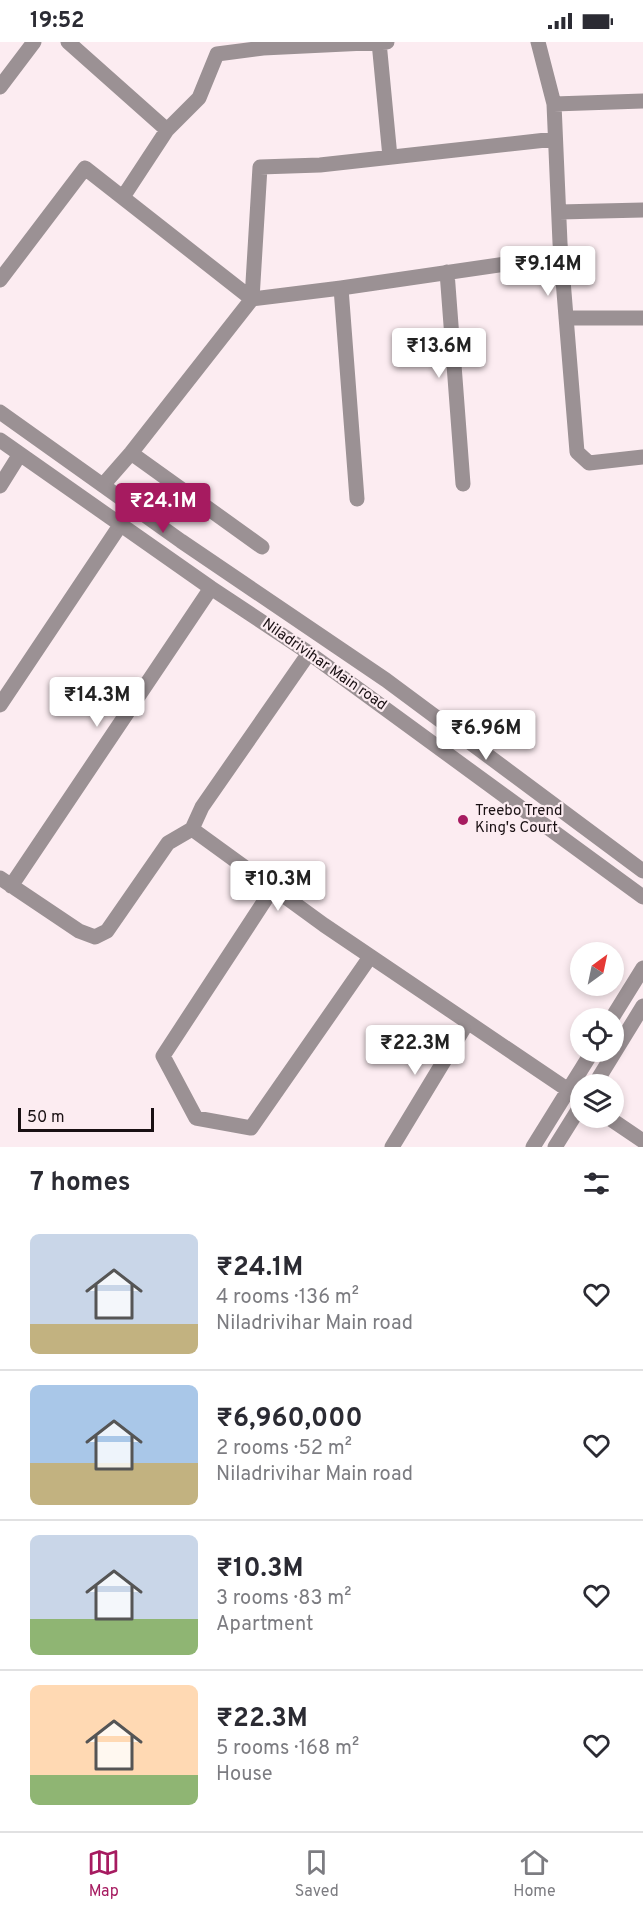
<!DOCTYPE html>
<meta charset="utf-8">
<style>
:root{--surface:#fff;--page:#f7f7f7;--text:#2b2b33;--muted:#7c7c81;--line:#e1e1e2;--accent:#a61b60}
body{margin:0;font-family:Overpass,sans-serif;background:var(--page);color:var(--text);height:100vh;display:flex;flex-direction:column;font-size:22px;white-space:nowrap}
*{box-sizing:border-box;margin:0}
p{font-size:20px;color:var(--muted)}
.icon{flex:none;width:33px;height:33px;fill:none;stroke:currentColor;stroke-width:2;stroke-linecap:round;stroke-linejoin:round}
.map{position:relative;height:1105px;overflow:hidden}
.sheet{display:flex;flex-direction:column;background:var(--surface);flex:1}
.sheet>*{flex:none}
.needle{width:39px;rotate:33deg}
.buttons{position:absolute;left:570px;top:900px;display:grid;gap:12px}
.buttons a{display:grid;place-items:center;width:54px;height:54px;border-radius:50%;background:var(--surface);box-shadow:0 3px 9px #0003;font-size:30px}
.scale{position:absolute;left:18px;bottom:15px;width:136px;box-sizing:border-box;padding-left:6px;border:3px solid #191013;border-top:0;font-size:16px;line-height:21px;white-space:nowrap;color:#191013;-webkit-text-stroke:4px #fcecf1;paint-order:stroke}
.price{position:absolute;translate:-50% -51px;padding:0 14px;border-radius:6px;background:#fff;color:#222;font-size:20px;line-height:39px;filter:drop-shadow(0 2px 3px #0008)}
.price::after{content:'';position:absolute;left:50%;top:36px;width:18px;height:14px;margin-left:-9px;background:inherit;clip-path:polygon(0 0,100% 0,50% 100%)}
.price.active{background:var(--accent);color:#fff}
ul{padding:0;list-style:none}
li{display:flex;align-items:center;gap:18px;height:150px;padding:0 30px}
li+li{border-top:2px solid var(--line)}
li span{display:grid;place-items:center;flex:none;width:168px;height:120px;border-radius:9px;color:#555}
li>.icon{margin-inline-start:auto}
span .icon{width:72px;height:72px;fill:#fffc;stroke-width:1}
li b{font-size:26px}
h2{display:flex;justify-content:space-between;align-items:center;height:72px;padding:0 30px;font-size:26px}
.status{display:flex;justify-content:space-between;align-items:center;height:42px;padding:0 30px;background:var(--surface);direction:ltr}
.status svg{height:16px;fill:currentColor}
.tab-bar{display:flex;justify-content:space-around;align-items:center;height:84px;border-top:2px solid var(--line);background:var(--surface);font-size:16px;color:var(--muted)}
.tab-bar a{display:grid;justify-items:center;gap:3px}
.tab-bar .active{color:var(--accent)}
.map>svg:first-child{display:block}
</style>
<div class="status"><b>19:52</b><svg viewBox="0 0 49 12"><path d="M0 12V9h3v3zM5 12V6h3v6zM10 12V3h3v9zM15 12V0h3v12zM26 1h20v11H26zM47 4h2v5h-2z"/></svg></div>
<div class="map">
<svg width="643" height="1105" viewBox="0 0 643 1105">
<rect width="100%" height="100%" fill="#fcecf1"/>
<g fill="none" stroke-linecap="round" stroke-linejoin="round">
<!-- minor -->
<path stroke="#9b9194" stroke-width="15" d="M 68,0 L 167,88
M 379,0 L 390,115
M 538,0 L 554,62 L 560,201 L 577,410 L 589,421 L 643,415
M 0,45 L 34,0
M 554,62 L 643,59
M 123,155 L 167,88 L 199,56 L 217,12 L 263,6 L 387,0
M 559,170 L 643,168
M 447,230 L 463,442
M 0,238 L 85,126 L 252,257 L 260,125 L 320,123 L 555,97
M 341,246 L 357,457
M 566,276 L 643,276
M 0,370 L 181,499 L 386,638 L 643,829
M 0,398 L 211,546 L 309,611 L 643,855
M 131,411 L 262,505
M 103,443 L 131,411 L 252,257 L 341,246 L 561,214
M 0,444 L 20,412
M 309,611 L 202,765 L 192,787 L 324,883 L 580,1056
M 0,663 L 121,482
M 0,836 L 79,889 L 95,895 L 107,889 L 168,801 L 192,787
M 11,844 L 211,546
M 273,846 L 163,1014 L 196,1076 L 251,1086 L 370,915
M 612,976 L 643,926
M 595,1042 L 643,964
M 609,1076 L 643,1099
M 392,1105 L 467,981
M 533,1105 L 592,1010
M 555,1105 L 580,1065"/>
</g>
<!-- markers -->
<circle fill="#a61b60" stroke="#fcecf1" stroke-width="2" cx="463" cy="778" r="6"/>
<g text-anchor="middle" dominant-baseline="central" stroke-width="4.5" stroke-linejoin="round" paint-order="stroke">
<!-- street labels -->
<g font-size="15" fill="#191013" stroke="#fcecf1">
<text transform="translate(324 623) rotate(35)">Niladrivihar Main road</text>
</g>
<!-- poi labels -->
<g font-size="15" fill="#191013" stroke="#fcecf1" text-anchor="start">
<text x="475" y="769">Treebo Trend<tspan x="475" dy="17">King's Court</tspan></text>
</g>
</g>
</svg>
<div class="buttons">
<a><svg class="needle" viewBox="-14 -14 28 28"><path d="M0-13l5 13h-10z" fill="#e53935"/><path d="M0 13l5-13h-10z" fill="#7c7c81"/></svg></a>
<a><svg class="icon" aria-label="locate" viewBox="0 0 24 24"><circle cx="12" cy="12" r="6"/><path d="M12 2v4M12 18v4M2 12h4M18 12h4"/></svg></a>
<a><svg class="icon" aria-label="layers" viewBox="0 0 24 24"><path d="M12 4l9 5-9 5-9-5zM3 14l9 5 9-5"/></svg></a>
</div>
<div class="scale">50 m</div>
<b class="price" style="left:548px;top:255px">₹9.14M</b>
<b class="price" style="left:439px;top:337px">₹13.6M</b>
<b class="price active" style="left:163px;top:492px">₹24.1M</b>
<b class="price" style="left:97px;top:686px">₹14.3M</b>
<b class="price" style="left:486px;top:719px">₹6.96M</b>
<b class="price" style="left:278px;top:870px">₹10.3M</b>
<b class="price" style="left:415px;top:1034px">₹22.3M</b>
</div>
<section class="sheet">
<h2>7 homes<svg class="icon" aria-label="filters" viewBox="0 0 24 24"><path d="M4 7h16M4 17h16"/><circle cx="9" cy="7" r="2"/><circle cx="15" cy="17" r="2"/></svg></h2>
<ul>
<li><span style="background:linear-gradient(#c9d6e8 75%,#c2b280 0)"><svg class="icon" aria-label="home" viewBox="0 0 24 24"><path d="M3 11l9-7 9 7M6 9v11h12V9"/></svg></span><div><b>₹24.1M</b><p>4 rooms · 136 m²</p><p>Niladrivihar Main road</p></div><svg class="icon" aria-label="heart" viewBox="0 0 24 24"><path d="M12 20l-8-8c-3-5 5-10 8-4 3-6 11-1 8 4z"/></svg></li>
<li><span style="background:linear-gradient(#a9c7e8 65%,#c2b280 0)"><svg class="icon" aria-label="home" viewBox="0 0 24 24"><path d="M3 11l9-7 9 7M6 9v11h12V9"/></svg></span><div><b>₹6,960,000</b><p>2 rooms · 52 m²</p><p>Niladrivihar Main road</p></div><svg class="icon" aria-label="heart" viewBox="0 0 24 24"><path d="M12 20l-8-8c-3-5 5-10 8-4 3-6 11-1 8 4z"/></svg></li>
<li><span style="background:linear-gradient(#c9d6e8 70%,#8fb573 0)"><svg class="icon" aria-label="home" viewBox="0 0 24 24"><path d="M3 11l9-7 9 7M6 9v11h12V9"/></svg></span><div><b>₹10.3M</b><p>3 rooms · 83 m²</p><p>Apartment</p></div><svg class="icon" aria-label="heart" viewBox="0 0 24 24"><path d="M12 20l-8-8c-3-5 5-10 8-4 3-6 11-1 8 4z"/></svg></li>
<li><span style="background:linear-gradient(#ffd9b3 75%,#8fb573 0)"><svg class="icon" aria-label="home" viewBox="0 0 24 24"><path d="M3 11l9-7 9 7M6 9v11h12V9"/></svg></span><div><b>₹22.3M</b><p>5 rooms · 168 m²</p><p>House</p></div><svg class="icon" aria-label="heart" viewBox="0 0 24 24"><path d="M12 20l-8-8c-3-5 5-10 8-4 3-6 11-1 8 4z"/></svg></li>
</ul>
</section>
<nav class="tab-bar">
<a class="active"><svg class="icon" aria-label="map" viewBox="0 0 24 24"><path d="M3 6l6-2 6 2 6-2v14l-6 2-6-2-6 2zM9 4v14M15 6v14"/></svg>Map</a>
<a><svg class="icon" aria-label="saved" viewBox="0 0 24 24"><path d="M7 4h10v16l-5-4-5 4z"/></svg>Saved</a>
<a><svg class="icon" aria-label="home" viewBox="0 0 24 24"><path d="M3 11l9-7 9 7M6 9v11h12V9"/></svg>Home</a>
</nav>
